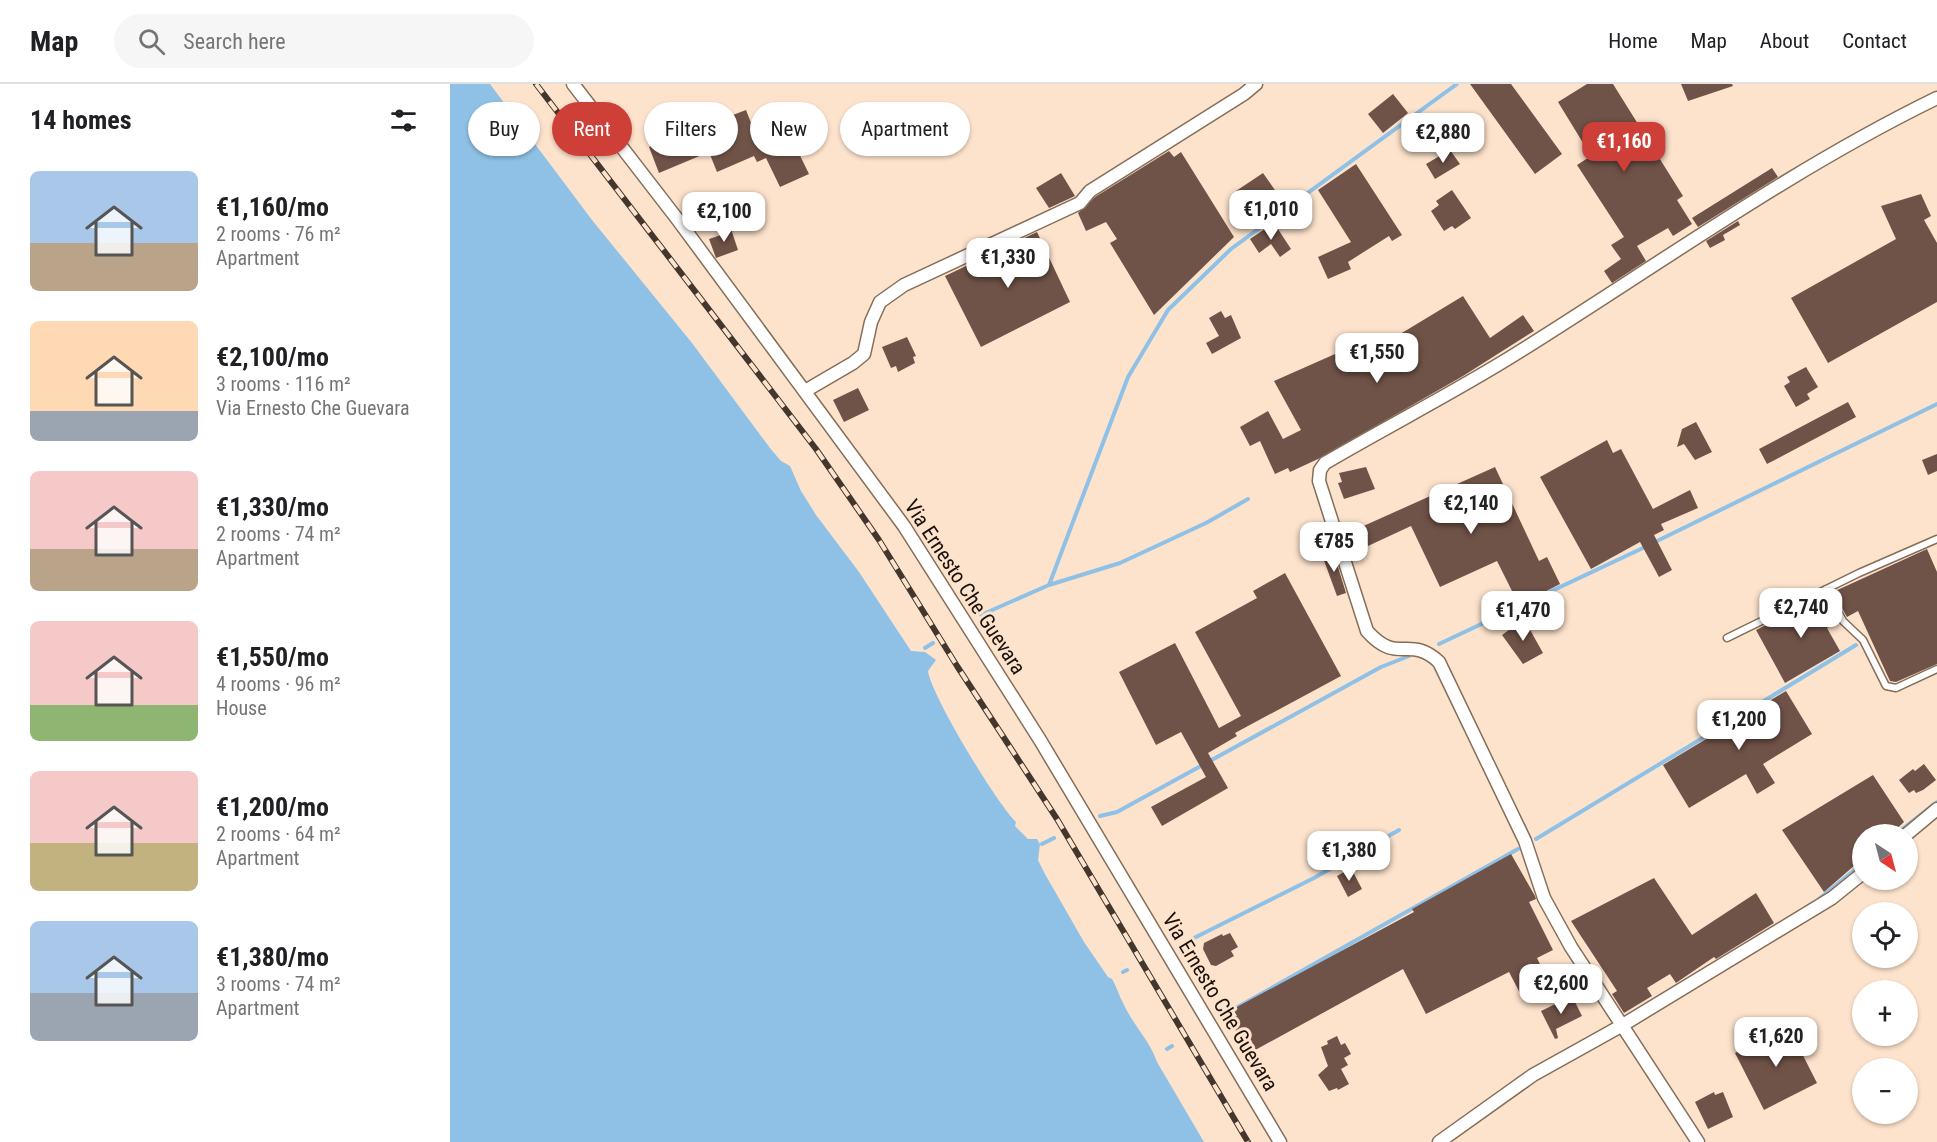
<!DOCTYPE html>
<meta charset="utf-8">
<style>
:root{--surface:#fff;--page:#f6f6f6;--text:#202124;--muted:#757577;--line:#e0e0e0;--accent:#cd3f37}
body{margin:0;font-family:"Roboto Condensed",sans-serif;background:var(--page);color:var(--text);height:100vh;display:flex;flex-direction:column;font-size:22px;white-space:nowrap}
*{box-sizing:border-box;margin:0}
p{font-size:20px;color:var(--muted)}
.icon{flex:none;width:33px;height:33px;fill:none;stroke:currentColor;stroke-width:2;stroke-linecap:round;stroke-linejoin:round}
.map{position:relative;flex:1;overflow:hidden}
.sheet{display:flex;flex-direction:column;background:var(--surface);width:450px}
.sheet>*{flex:none}
.hud{position:absolute;left:18px;top:18px;width:570px;height:54px;display:flex;gap:12px}
.needle{width:39px;rotate:144deg}
.buttons{position:absolute;left:1402px;top:740px;display:grid;gap:12px}
.buttons a{display:grid;place-items:center;width:66px;height:66px;border-radius:50%;background:var(--surface);box-shadow:0 2px 4px #0004;font-size:30px}
.price{position:absolute;translate:-50% -51px;padding:0 14px;border-radius:12px;background:#fff;color:#222;font-size:20px;line-height:39px;filter:drop-shadow(0 2px 3px #0008)}
.price::after{content:'';position:absolute;left:50%;top:36px;width:18px;height:14px;margin-left:-9px;background:inherit;clip-path:polygon(0 0,100% 0,50% 100%)}
.price.selected{background:var(--accent);color:#fff}
ul{padding:0;list-style:none}
li{display:flex;align-items:center;gap:18px;height:150px;padding:0 30px}
li span{display:grid;place-items:center;flex:none;width:168px;height:120px;border-radius:9px;color:#555}
li>.icon{margin-inline-start:auto}
span .icon{width:72px;height:72px;fill:#fffc;stroke-width:1}
li b{font-size:26px}
h2{display:flex;justify-content:space-between;align-items:center;height:72px;padding:0 30px;font-size:26px}
.pill{padding:0 21px;border-radius:27px;background:var(--surface);box-shadow:0 2px 4px #0004;font-size:21px;line-height:54px}
.pill.selected{background:var(--accent);color:#fff}
header{display:flex;align-items:center;gap:36px;box-sizing:border-box;height:84px;padding:0 30px;background:var(--surface);border-bottom:2px solid var(--line)}
header strong{font-size:28px}
nav{display:flex;gap:33px;margin-inline-start:auto;font-size:21px}
.search{width:420px;height:54px;background:var(--page);display:flex;align-items:center;gap:15px;box-sizing:border-box;padding:0 21px;border-radius:33px;color:var(--muted);font-size:22px}
main{display:flex;flex:1;min-height:0}
.map>svg:first-child{display:block}
</style>
<header>
<strong>Map</strong>
<div class="search"><svg class="icon" aria-label="search" viewBox="0 0 24 24"><circle cx="10" cy="10" r="6"/><path d="M15 15l6 6"/></svg>Search here</div>
<nav><a>Home</a><a>Map</a><a>About</a><a>Contact</a></nav>
</header>
<main>
<section class="sheet">
<h2>14 homes<svg class="icon" aria-label="filters" viewBox="0 0 24 24"><path d="M4 7h16M4 17h16"/><circle cx="9" cy="7" r="2"/><circle cx="15" cy="17" r="2"/></svg></h2>
<ul>
<li><span style="background:linear-gradient(#a9c7e8 60%,#b9a48a 0)"><svg class="icon" aria-label="home" viewBox="0 0 24 24"><path d="M3 11l9-7 9 7M6 9v11h12V9"/></svg></span><div><b>€1,160/mo</b><p>2 rooms · 76 m²</p><p>Apartment</p></div></li>
<li><span style="background:linear-gradient(#ffd9b3 75%,#9aa5b1 0)"><svg class="icon" aria-label="home" viewBox="0 0 24 24"><path d="M3 11l9-7 9 7M6 9v11h12V9"/></svg></span><div><b>€2,100/mo</b><p>3 rooms · 116 m²</p><p>Via Ernesto Che Guevara</p></div></li>
<li><span style="background:linear-gradient(#f6c9c9 65%,#b9a48a 0)"><svg class="icon" aria-label="home" viewBox="0 0 24 24"><path d="M3 11l9-7 9 7M6 9v11h12V9"/></svg></span><div><b>€1,330/mo</b><p>2 rooms · 74 m²</p><p>Apartment</p></div></li>
<li><span style="background:linear-gradient(#f6c9c9 70%,#8fb573 0)"><svg class="icon" aria-label="home" viewBox="0 0 24 24"><path d="M3 11l9-7 9 7M6 9v11h12V9"/></svg></span><div><b>€1,550/mo</b><p>4 rooms · 96 m²</p><p>House</p></div></li>
<li><span style="background:linear-gradient(#f6c9c9 60%,#c2b280 0)"><svg class="icon" aria-label="home" viewBox="0 0 24 24"><path d="M3 11l9-7 9 7M6 9v11h12V9"/></svg></span><div><b>€1,200/mo</b><p>2 rooms · 64 m²</p><p>Apartment</p></div></li>
<li><span style="background:linear-gradient(#a9c7e8 60%,#9aa5b1 0)"><svg class="icon" aria-label="home" viewBox="0 0 24 24"><path d="M3 11l9-7 9 7M6 9v11h12V9"/></svg></span><div><b>€1,380/mo</b><p>3 rooms · 74 m²</p><p>Apartment</p></div></li>
</ul>
</section>
<div class="map">
<svg width="1487" height="1058" viewBox="0 0 1487 1058">
<rect width="100%" height="100%" fill="#fde3cc"/>
<!-- water -->
<path fill="#8fc1e7" d="M 0,0 L 40,0 L 142,136 L 242,259 L 320,364 L 331,377 L 340,382 L 351,407 L 366,431 L 409,488 L 461,567 L 475,568 L 486,576 L 478,587 C 481,611 547,720 566,738 L 565,742 L 578,755 L 587,755 L 590,760 L 588,776 L 595,790 L 634,858 L 658,893 L 662,895 C 667,903 669,912 674,921 C 684,942 700,957 707,978 L 754,1058 L 0,1058 Z"/>
<g fill="none" stroke-linecap="round" stroke-linejoin="round">
<!-- stream -->
<path stroke="#8fc1e7" stroke-width="4" d="M 1205,458 L 1487,320
M 599,501 L 678,293 L 718,226 L 781,165 L 1007,0
M 531,531 L 599,501 L 670,479 L 756,439 L 798,415
M 989,560 L 1195,463
M 475,564 L 483,559
M 650,732 L 667,728 L 931,583 L 959,572
M 1446,750 L 1487,718
M 1086,755 L 1406,561
M 592,760 L 604,754
M 1369,815 L 1413,779
M 728,862 L 864,794 L 949,746
M 673,888 L 677,886
M 770,933 L 1068,765
M 717,965 L 722,962"/>
</g>
<!-- building -->
<path fill="#705348" d="M 1020,0 L 1061,0 L 1112,70 L 1085,90 Z
M 1137,0 L 1163,0 L 1233,112 L 1227,116 L 1242,140 L 1223,152 L 1218,144 L 1187,162 L 1196,177 L 1162,199 L 1154,187 L 1171,175 L 1161,161 L 1174,153 L 1127,81 L 1141,72 L 1108,18 Z
M 1231,0 L 1282,0 L 1283,2 L 1238,17 Z
M 943,10 L 958,29 L 933,49 L 918,30 Z
M 296,26 L 310,62 L 339,49 L 359,90 L 330,103 L 316,74 L 307,78 L 304,72 L 267,88 L 259,68 L 209,89 L 199,63 Z
M 1000,66 L 1010,80 L 985,95 L 976,80 Z
M 719,67 L 724,73 L 731,68 L 784,153 L 704,231 L 660,159 L 667,155 L 656,138 L 636,147 L 628,129 L 645,113 Z
M 906,80 L 952,151 L 942,157 L 939,152 L 898,178 L 901,185 L 878,195 L 868,173 L 901,158 L 868,106 Z
M 1322,84 L 1328,93 L 1248,143 L 1242,134 Z
M 611,89 L 625,112 L 599,124 L 586,104 Z
M 813,89 L 827,109 L 800,127 L 786,107 Z
M 1002,106 L 1021,134 L 1005,145 L 1002,142 L 994,147 L 981,127 L 989,121 L 986,117 Z
M 1471,110 L 1481,132 L 1474,136 L 1487,159 L 1487,218 L 1378,279 L 1341,214 L 1446,155 L 1431,122 Z
M 1288,137 L 1290,141 L 1273,151 L 1275,156 L 1260,164 L 1256,157 Z
M 824,139 L 841,165 L 830,173 L 821,160 L 809,169 L 800,155 Z
M 280,142 L 288,166 L 266,174 L 259,155 L 271,151 L 269,146 Z
M 587,148 L 620,218 L 531,263 L 495,192 Z
M 1013,212 L 1040,254 L 1073,231 L 1084,247 L 1013,292 L 868,375 L 840,388 L 838,384 L 825,390 L 810,357 L 800,362 L 790,343 L 818,327 L 833,355 L 851,346 L 824,297 L 885,270 L 894,284 Z
M 771,227 L 775,234 L 781,231 L 791,254 L 762,270 L 756,259 L 769,252 L 759,234 Z
M 457,253 L 466,272 L 463,273 L 465,279 L 448,288 L 446,282 L 441,284 L 432,263 Z
M 1356,283 L 1368,303 L 1357,310 L 1360,315 L 1346,323 L 1334,302 L 1340,298 L 1337,293 Z
M 408,304 L 419,326 L 394,338 L 383,316 Z
M 1398,318 L 1406,333 L 1317,380 L 1309,365 Z
M 1246,338 L 1262,368 L 1245,376 L 1234,360 L 1227,363 L 1232,345 Z
M 1157,356 L 1163,369 L 1171,365 L 1203,425 L 1240,406 L 1248,424 L 1211,440 L 1214,446 L 1204,451 L 1222,486 L 1209,493 L 1190,458 L 1141,485 L 1090,393 Z
M 1487,370 L 1487,387 L 1478,391 L 1472,376 Z
M 916,383 L 925,405 L 894,415 L 888,399 L 892,398 L 889,389 Z
M 1045,383 L 1089,477 L 1097,473 L 1110,500 L 1069,521 L 1047,477 L 990,503 L 961,442 L 918,462 L 909,444 Z
M 1477,465 L 1487,488 L 1487,580 L 1446,598 L 1440,597 L 1408,527 L 1397,533 L 1383,508 Z
M 883,467 L 896,509 L 887,512 L 872,471 Z
M 835,489 L 891,592 L 785,649 L 787,652 L 758,669 L 778,704 L 712,742 L 701,723 L 756,693 L 731,648 L 706,661 L 669,588 L 725,559 L 769,644 L 791,632 L 745,548 L 807,514 L 803,507 Z
M 1374,512 L 1388,538 L 1377,544 L 1390,567 L 1335,599 L 1306,546 Z
M 1074,535 L 1093,569 L 1073,580 L 1052,551 Z
M 1336,607 L 1362,650 L 1313,680 L 1325,699 L 1307,710 L 1296,690 L 1239,724 L 1213,681 Z
M 1474,680 L 1486,696 L 1473,706 L 1466,709 L 1464,706 L 1459,709 L 1449,696 L 1463,685 L 1465,687 Z
M 1423,691 L 1454,738 L 1441,750 L 1413,750 L 1413,774 L 1374,808 L 1332,746 Z
M 1061,770 L 1085,812 L 1086,815 L 1079,818 L 1103,866 L 1087,874 L 1099,899 L 1072,913 L 1059,888 L 976,930 L 953,885 L 798,970 L 780,935 L 787,932 L 783,925 L 964,828 L 962,825 Z
M 901,784 L 912,805 L 898,813 L 887,792 Z
M 1204,794 L 1242,851 L 1306,809 L 1324,839 L 1266,875 L 1264,873 L 1226,899 L 1220,890 L 1197,904 L 1202,912 L 1174,929 L 1162,910 L 1167,907 L 1121,837 Z
M 780,849 L 788,863 L 781,867 L 784,872 L 766,882 L 761,881 L 753,865 L 754,859 L 772,850 L 773,852 Z
M 1122,912 L 1132,932 L 1106,945 L 1108,954 L 1105,955 L 1091,927 Z
M 1338,942 L 1367,999 L 1314,1026 L 1285,969 Z
M 887,952 L 891,961 L 895,959 L 901,970 L 894,974 L 898,981 L 891,985 L 899,1000 L 888,1006 L 887,1004 L 879,1007 L 868,991 L 878,982 L 871,963 L 878,960 L 877,957 Z
M 1264,1008 L 1265,1011 L 1273,1008 L 1283,1033 L 1258,1045 L 1245,1018 Z"/>
<g fill="none" stroke-linecap="round" stroke-linejoin="round">
<defs>
<path id="lane" d="M 1376,505 L 1393,537 L 1413,556 L 1436,602 L 1446,604 L 1487,585
M 1277,554 L 1409,489 L 1487,455"/>
<path id="street" d="M 123,0 L 228,136 L 454,442 L 590,656 L 830,1058
M 355,307 L 403,279 L 414,270 L 421,238 L 430,218 L 454,201 L 630,119 L 640,107 L 794,10 L 806,0
M 1457,750 L 1487,725
M 989,1058 L 1083,991 L 1171,942 L 1382,814 L 1413,789
M 1248,1058 L 1121,863 L 1094,814 L 1075,757 L 989,578 C 959,550 948,582 917,547 L 869,397 L 870,386 L 875,379 C 938,342 1003,309 1064,271 C 1204,184 1339,86 1487,14"/>
</defs>
<!-- lane casing -->
<use href="#lane" stroke="#856e59" stroke-width="9"/>
<!-- street casing -->
<use href="#street" stroke="#856e59" stroke-width="15"/>
<!-- lane -->
<use href="#lane" stroke="#fff" stroke-width="6"/>
<!-- street -->
<use href="#street" stroke="#fff" stroke-width="12"/>
<defs>
<path id="rail" d="M 86,0 L 366,365 L 429,456 L 507,582 L 607,735 L 798,1058"/>
</defs>
<!-- rail casing -->
<use href="#rail" stroke="#43372d" stroke-width="6"/>
<!-- rail -->
<use href="#rail" stroke="#fde3cc" stroke-width="4" stroke-dasharray="11" stroke-linecap="butt"/>
</g>
<g text-anchor="middle" dominant-baseline="central" stroke-width="6" stroke-linejoin="round" paint-order="stroke">
<!-- street labels -->
<g font-size="21" fill="#191009" stroke="#fde3cc">
<text transform="translate(515 503) rotate(57)">Via Ernesto Che Guevara</text>
<text transform="translate(770 918) rotate(59)">Via Ernesto Che Guevara</text>
</g>
</g>
</svg>
<div class="buttons">
<a><svg class="needle" viewBox="-14 -14 28 28"><path d="M0-13l5 13h-10z" fill="#e53935"/><path d="M0 13l5-13h-10z" fill="#757577"/></svg></a>
<a><svg class="icon" aria-label="locate" viewBox="0 0 24 24"><circle cx="12" cy="12" r="6"/><path d="M12 2v4M12 18v4M2 12h4M18 12h4"/></svg></a>
<a>+</a>
<a>−</a>
</div>
<b class="price" style="left:993px;top:80px">€2,880</b>
<b class="price selected" style="left:1174px;top:89px">€1,160</b>
<b class="price" style="left:821px;top:157px">€1,010</b>
<b class="price" style="left:274px;top:159px">€2,100</b>
<b class="price" style="left:558px;top:205px">€1,330</b>
<b class="price" style="left:927px;top:300px">€1,550</b>
<b class="price" style="left:1021px;top:451px">€2,140</b>
<b class="price" style="left:884px;top:489px">€785</b>
<b class="price" style="left:1351px;top:555px">€2,740</b>
<b class="price" style="left:1073px;top:558px">€1,470</b>
<b class="price" style="left:1289px;top:667px">€1,200</b>
<b class="price" style="left:899px;top:798px">€1,380</b>
<b class="price" style="left:1111px;top:931px">€2,600</b>
<b class="price" style="left:1326px;top:984px">€1,620</b>
<div class="hud">
<a class="pill">Buy</a>
<a class="pill selected">Rent</a>
<a class="pill">Filters</a>
<a class="pill">New</a>
<a class="pill">Apartment</a>
</div>
</div>
</main>
